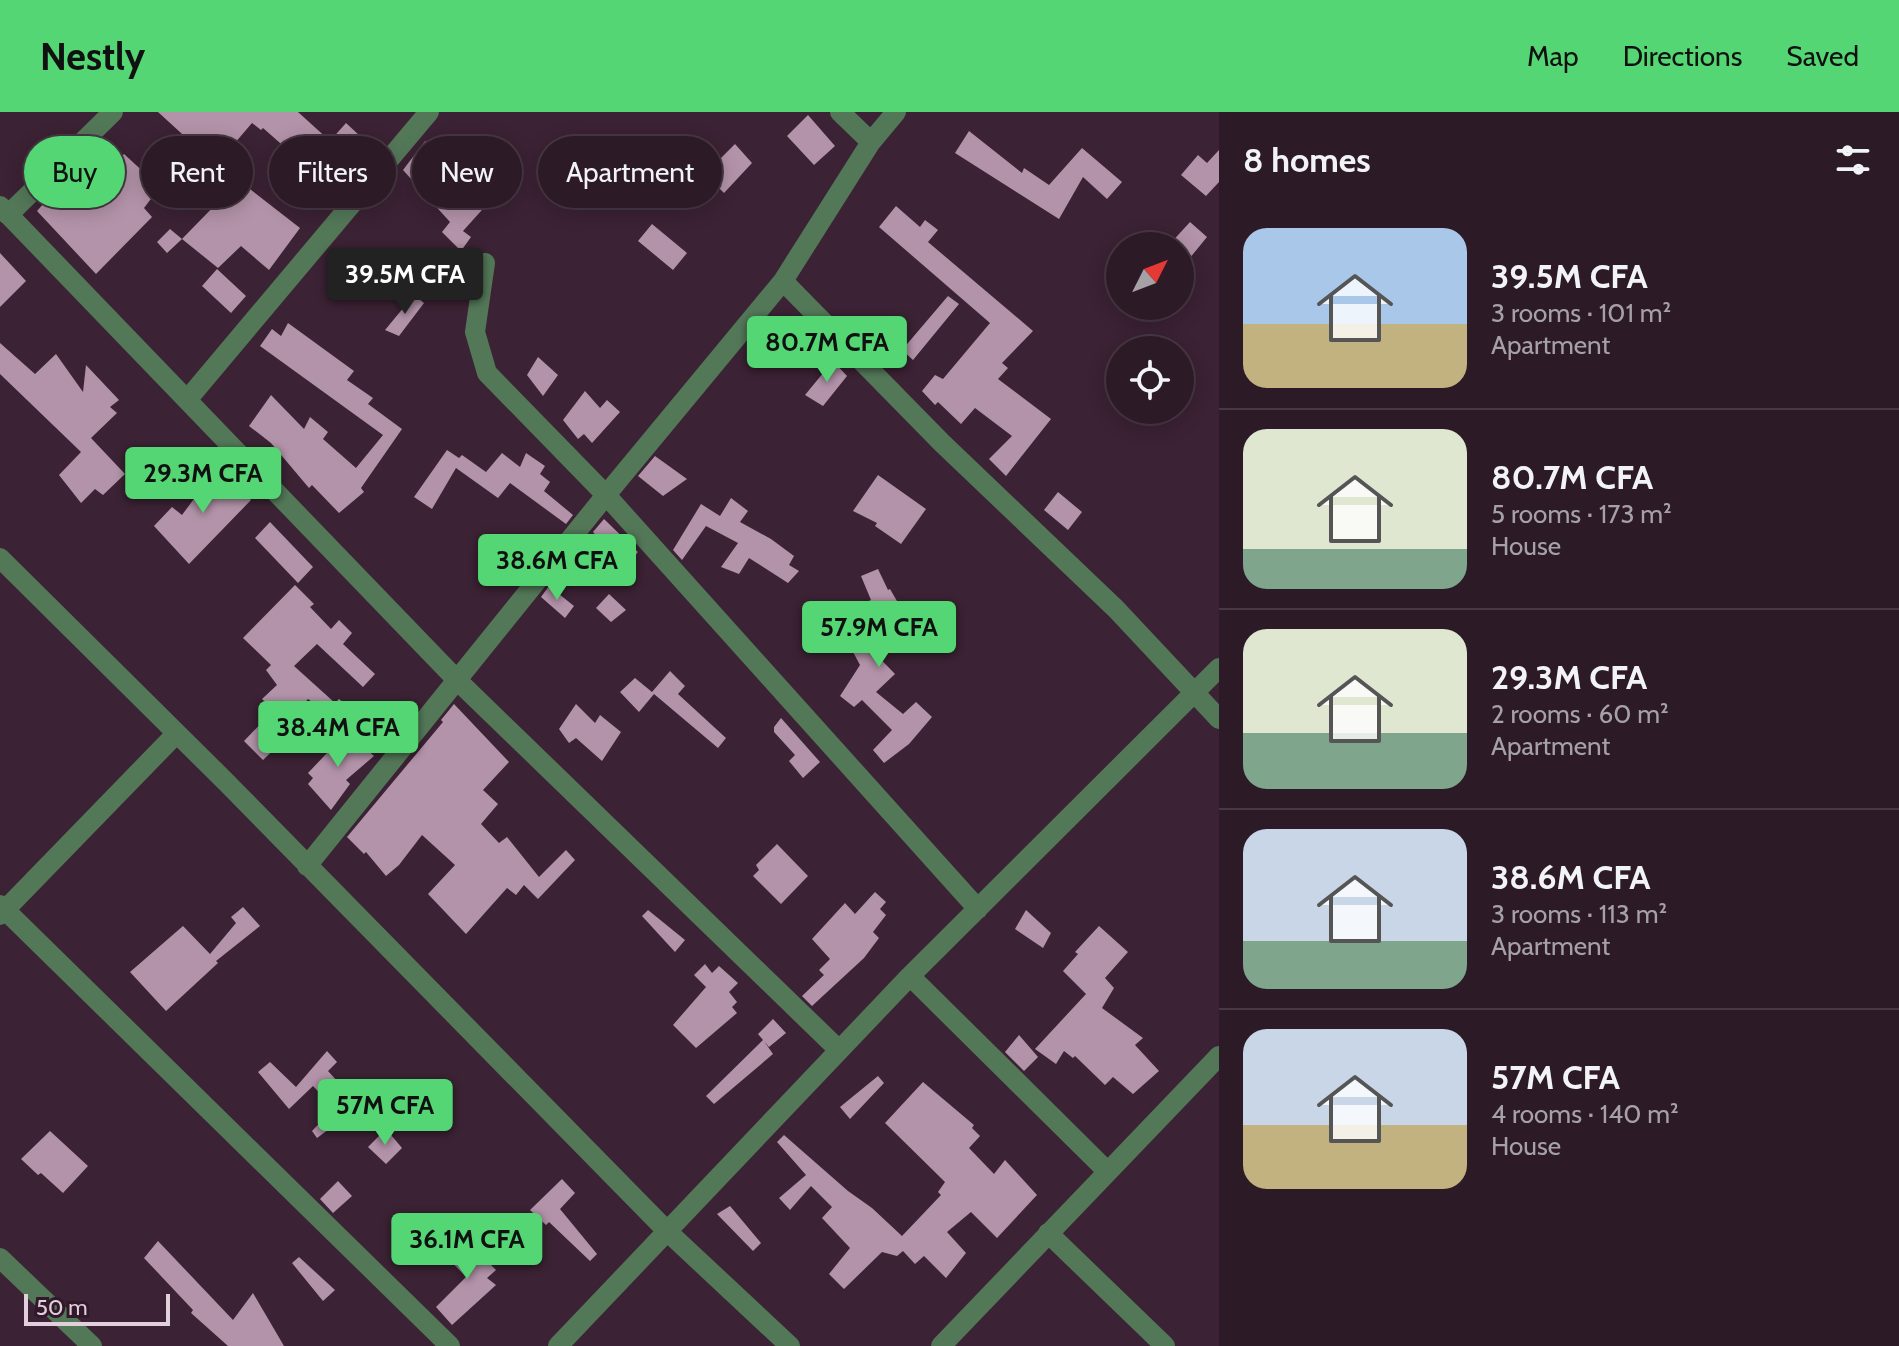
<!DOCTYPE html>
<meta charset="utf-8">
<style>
:root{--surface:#2c1a27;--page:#34232f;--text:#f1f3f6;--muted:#a6a1a7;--line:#483844;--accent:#53d673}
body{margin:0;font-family:Cabin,sans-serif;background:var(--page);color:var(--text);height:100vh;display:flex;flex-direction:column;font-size:30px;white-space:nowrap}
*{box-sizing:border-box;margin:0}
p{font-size:26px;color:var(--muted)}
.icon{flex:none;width:44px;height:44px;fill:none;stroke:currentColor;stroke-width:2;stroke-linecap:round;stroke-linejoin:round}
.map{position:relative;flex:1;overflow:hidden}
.drawer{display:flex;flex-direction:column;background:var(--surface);width:680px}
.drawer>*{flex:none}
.top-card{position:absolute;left:24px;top:24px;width:760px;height:72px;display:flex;gap:16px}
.needle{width:52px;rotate:48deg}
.controls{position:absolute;left:1106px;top:120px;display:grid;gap:16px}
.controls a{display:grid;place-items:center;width:88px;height:88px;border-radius:50%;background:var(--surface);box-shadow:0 4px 20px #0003,0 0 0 2px var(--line);font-size:40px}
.scale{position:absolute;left:24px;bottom:20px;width:146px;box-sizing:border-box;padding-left:8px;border:4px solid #e1d0db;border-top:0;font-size:22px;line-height:28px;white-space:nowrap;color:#e1d0db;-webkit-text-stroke:6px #31182a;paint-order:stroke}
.price{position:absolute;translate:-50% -68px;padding:0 18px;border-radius:8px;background:var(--accent);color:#111;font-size:26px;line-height:52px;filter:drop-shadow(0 2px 4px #0008)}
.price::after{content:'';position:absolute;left:50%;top:48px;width:24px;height:18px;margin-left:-12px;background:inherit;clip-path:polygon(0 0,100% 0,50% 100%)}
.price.active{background:#222;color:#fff}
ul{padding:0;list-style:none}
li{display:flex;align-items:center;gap:24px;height:200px;padding:0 24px}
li+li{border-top:2px solid var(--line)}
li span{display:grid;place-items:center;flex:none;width:224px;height:160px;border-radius:24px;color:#555}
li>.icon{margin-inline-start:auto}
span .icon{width:96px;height:96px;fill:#fffc;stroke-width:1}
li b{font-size:34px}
h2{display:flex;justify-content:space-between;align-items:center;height:96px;padding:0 24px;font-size:34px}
.chip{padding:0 28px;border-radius:36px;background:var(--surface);box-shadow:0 4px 20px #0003,0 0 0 2px var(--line);font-size:28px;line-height:72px}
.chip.active{background:var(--accent);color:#111}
header{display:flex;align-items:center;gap:48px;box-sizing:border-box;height:112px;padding:0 40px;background:var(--accent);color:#111}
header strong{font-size:38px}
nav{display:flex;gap:44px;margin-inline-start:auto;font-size:28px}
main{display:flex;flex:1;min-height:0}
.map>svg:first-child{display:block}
</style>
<header>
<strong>Nestly</strong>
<nav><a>Map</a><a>Directions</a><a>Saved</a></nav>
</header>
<main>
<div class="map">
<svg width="1219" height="1234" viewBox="0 0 1219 1234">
<rect width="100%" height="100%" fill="#3b2234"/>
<!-- building -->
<path fill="#b393a9" d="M 158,0 L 298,0 L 330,29 L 346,11 L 360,24 L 322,68 L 263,16 L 261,18 L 252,11 L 216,53 Z
M 808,3 L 835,34 L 814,53 L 787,24 Z
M 969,19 L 1022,61 L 1024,56 L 1049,73 L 1082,36 L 1122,70 L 1107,87 L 1083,65 L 1059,107 L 955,41 Z
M 425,29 L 490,89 L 463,119 L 471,125 L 461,139 L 442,120 L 450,110 L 403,58 Z
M 735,32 L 752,51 L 724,81 L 705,62 Z
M 1219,38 L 1219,70 L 1206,84 L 1181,63 L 1198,43 L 1207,51 Z
M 124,42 L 160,75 L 144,96 L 152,105 L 96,162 L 37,99 L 60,73 L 65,77 L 91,47 L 107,61 Z
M 228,60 L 300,116 L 269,158 L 241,134 L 218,156 L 182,127 L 220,88 L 209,76 Z
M 896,94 L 920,115 L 925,108 L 938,118 L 928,130 L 1033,219 L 1002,251 L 1008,256 L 998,267 L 1051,307 L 1006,364 L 989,347 L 1012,324 L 975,296 L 961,312 L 938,290 L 935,293 L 922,279 L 935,263 L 943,267 L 990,211 L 879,115 Z
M 1190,110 L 1207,125 L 1189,147 L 1180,138 L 1180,134 L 1168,134 Z
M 652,112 L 687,141 L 673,158 L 638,129 Z
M 170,117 L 182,127 L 167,141 L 157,130 Z
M 0,141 L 26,169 L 0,195 Z
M 217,157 L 246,184 L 231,201 L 202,174 Z
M 414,183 L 424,191 L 399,224 L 385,218 Z
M 948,184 L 959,192 L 913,248 L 902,238 Z
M 288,211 L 354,259 L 347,268 L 373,286 L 368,292 L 402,317 L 361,376 L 364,380 L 339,401 L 312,373 L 309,376 L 271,331 L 249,314 L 271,283 L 304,317 L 310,305 L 328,320 L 323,327 L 356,356 L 383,323 L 260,234 L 272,217 L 281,224 Z
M 0,231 L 35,262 L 56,242 L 83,280 L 86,253 L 119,288 L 110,295 L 117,301 L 91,326 L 125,362 L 103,383 L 95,377 L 81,391 L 59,363 L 81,340 L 0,262 Z
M 538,245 L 558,263 L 543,284 L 527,263 Z
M 833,249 L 847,264 L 823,294 L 805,283 Z
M 585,279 L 600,296 L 607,288 L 620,300 L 592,331 L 584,322 L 578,327 L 563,308 Z
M 447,338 L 459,346 L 462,343 L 486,360 L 502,341 L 520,355 L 526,341 L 545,354 L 540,362 L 550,370 L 544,379 L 573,403 L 566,412 L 510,371 L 498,386 L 456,356 L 432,397 L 414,385 Z
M 655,344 L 687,367 L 663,384 L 638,364 Z
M 216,354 L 251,388 L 189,452 L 154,414 L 172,395 L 182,403 L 202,376 L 198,370 Z
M 878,363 L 926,397 L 901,432 L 875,414 L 877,411 L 853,399 Z
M 1058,380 L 1082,400 L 1068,418 L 1044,398 Z
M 731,386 L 748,399 L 740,410 L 771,427 L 794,444 L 789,453 L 799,459 L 788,471 L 749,446 L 739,462 L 721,455 L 738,431 L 706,414 L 682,448 L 673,438 L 701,392 L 720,404 Z
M 604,407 L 638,440 L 625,456 L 593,420 Z
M 270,410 L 313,455 L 298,471 L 255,426 Z
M 503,427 L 524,445 L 503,471 L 482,452 Z
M 878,457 L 888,478 L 890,477 L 905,503 L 860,526 L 895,562 L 876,580 L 903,602 L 916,590 L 932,605 L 909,632 L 884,651 L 873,638 L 892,618 L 862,588 L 854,595 L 840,584 L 860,553 L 835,506 L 839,503 L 844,508 L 867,496 L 864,491 L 871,488 L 861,464 Z
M 295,473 L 314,492 L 310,495 L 331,517 L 339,508 L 352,521 L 343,532 L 375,562 L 363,575 L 317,532 L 294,554 L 335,591 L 339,587 L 365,609 L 354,622 L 308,587 L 282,616 L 288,624 L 263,648 L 244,629 L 274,598 L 262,587 L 277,573 L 266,558 L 271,553 L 243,526 Z
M 549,474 L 574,494 L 565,506 L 541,485 Z
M 609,482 L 626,498 L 611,510 L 596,496 Z
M 670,559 L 685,574 L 678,582 L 726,626 L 718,636 L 654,582 L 639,600 L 620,580 L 635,566 L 652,580 Z
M 454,592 L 509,650 L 483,678 L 498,692 L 481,712 L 499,731 L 507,725 L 539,765 L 566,738 L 575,748 L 538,787 L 524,773 L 516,783 L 507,776 L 466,822 L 428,782 L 455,753 L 422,723 L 399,753 L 386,764 L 366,740 L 364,742 L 347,725 L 443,610 L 441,608 Z
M 576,592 L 595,611 L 600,603 L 621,620 L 602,649 L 576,626 L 569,631 L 559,617 Z
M 781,606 L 820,650 L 803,666 L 789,649 L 795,643 L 774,620 L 774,615 Z
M 347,620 L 374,644 L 346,668 L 350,672 L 331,698 L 308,672 L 313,666 L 308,661 Z
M 777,732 L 808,764 L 781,792 L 753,764 L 759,758 L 756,753 Z
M 875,780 L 886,790 L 880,797 L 886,803 L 873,820 L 879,826 L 864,846 L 812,894 L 802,884 L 824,863 L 819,858 L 830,847 L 812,827 L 845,791 L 855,802 Z
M 243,795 L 260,814 L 216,849 L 218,851 L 166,899 L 130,860 L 183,814 L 210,842 L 236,811 L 231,805 Z
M 648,798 L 685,828 L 675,840 L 642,804 Z
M 1026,798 L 1051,821 L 1043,836 L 1015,817 Z
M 1099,814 L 1128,840 L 1105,866 L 1114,876 L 1102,896 L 1143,926 L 1135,933 L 1159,959 L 1133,982 L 1113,965 L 1105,973 L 1075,944 L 1073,946 L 1064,939 L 1056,952 L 1035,937 L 1086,882 L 1063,859 L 1078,842 L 1075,840 Z
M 705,852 L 712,861 L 719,854 L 738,871 L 729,880 L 737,890 L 732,895 L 737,901 L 696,936 L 673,913 L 706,875 L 694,863 Z
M 773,907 L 786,921 L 769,935 L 764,929 L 773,942 L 714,992 L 706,984 L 763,928 L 758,922 Z
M 1019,923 L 1038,945 L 1024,959 L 1005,940 Z
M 327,939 L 337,950 L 328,959 L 360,994 L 317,1026 L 312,1019 L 334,996 L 313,974 L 289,997 L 258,960 L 270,950 L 296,975 Z
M 878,964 L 884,971 L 850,1007 L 840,995 Z
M 923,970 L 974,1013 L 972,1016 L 980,1024 L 969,1036 L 994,1062 L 1005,1048 L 1037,1083 L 997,1126 L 971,1100 L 947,1120 L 966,1141 L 946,1166 L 924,1144 L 915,1152 L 903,1139 L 897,1144 L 882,1140 L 844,1177 L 829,1162 L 850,1136 L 822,1106 L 832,1095 L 811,1074 L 790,1098 L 779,1086 L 806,1063 L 777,1030 L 784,1023 L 848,1079 L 872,1096 L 902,1124 L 941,1083 L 938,1080 L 945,1070 L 885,1011 Z
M 386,1017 L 402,1036 L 386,1052 L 368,1035 Z
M 50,1019 L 88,1054 L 63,1081 L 41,1061 L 38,1063 L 21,1047 Z
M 562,1067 L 575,1081 L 560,1097 L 597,1142 L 590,1149 L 549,1110 L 546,1113 L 530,1098 Z
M 338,1069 L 352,1084 L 333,1101 L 320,1087 Z
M 730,1094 L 761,1131 L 753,1139 L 717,1102 Z
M 462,1124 L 496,1158 L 487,1166 L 496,1173 L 452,1213 L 436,1195 L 466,1165 L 444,1142 Z
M 158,1129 L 233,1208 L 253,1181 L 284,1234 L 228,1234 L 191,1201 L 193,1198 L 144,1146 Z
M 299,1145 L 335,1178 L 323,1189 L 292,1151 Z"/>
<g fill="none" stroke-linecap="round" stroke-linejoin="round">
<!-- minor -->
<path stroke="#537858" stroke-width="20" d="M 840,0 L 871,30
M 0,94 L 456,567 L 839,938
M 8,103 L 113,0
M 485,151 L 475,220 L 487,261 L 606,383 L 978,797
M 783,169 L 942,331 L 1116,497 L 1219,607
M 187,288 L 429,0
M 0,446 L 227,671 L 668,1120 L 790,1234
M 307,754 L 606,383 L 783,169 L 871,30 L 896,0
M 0,793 L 450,1234
M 0,803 L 176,622
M 910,864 L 1107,1059
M 1048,1121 L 1165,1234
M 0,1146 L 92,1234
M 558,1234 L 910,864 L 1219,556
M 941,1234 L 1219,944"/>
</g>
</svg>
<div class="controls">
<a><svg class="needle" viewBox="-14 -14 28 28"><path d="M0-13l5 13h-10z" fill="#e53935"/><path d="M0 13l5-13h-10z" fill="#a6a1a7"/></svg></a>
<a><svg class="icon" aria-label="locate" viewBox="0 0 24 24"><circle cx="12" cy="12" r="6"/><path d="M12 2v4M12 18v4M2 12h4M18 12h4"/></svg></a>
</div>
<div class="scale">50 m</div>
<b class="price active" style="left:405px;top:204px">39.5M CFA</b>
<b class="price" style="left:827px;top:272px">80.7M CFA</b>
<b class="price" style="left:203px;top:403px">29.3M CFA</b>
<b class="price" style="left:557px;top:490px">38.6M CFA</b>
<b class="price" style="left:879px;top:557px">57.9M CFA</b>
<b class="price" style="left:338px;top:657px">38.4M CFA</b>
<b class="price" style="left:385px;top:1035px">57M CFA</b>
<b class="price" style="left:467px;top:1169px">36.1M CFA</b>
<div class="top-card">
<a class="chip active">Buy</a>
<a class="chip">Rent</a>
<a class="chip">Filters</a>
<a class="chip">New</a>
<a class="chip">Apartment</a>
</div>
</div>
<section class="drawer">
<h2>8 homes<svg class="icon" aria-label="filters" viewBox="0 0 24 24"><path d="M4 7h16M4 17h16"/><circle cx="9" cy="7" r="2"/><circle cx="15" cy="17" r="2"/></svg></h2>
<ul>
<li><span style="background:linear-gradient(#a9c7e8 60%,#c2b280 0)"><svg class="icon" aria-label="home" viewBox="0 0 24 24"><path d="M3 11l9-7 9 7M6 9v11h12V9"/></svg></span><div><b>39.5M CFA</b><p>3 rooms · 101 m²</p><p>Apartment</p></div></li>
<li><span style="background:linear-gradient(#dfe7d0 75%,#7fa58c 0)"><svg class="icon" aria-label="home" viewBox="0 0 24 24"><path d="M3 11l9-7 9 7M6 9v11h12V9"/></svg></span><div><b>80.7M CFA</b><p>5 rooms · 173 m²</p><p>House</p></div></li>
<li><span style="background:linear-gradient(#dfe7d0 65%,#7fa58c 0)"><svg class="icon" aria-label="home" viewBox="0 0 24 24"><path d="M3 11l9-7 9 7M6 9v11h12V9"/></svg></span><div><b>29.3M CFA</b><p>2 rooms · 60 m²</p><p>Apartment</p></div></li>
<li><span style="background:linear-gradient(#c9d6e8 70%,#7fa58c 0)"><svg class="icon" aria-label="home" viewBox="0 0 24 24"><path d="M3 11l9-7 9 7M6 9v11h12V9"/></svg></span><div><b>38.6M CFA</b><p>3 rooms · 113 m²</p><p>Apartment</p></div></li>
<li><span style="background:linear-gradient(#c9d6e8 60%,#c2b280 0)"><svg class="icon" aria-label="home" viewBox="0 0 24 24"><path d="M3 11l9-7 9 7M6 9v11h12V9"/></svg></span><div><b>57M CFA</b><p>4 rooms · 140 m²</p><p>House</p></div></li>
</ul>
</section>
</main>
